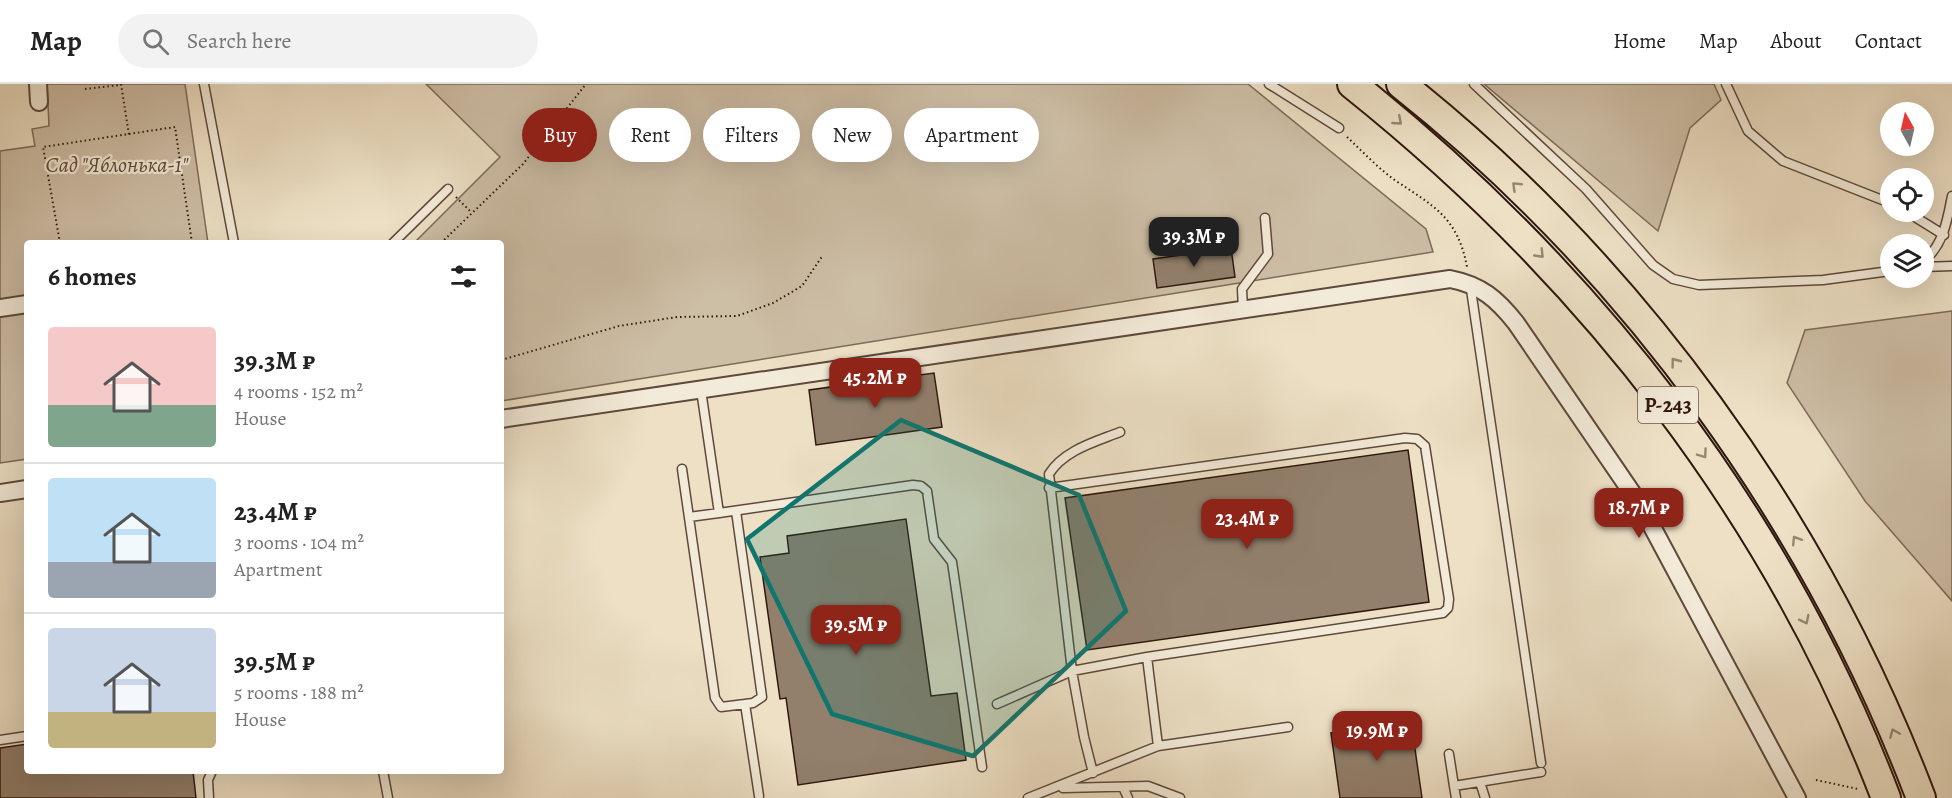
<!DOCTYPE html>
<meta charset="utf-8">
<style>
:root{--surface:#fff;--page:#f2f2f2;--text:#222;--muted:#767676;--line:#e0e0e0;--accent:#8f2418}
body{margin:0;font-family:Alegreya,serif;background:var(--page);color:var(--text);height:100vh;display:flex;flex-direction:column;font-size:22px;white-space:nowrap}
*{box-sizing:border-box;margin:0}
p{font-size:20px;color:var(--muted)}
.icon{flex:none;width:33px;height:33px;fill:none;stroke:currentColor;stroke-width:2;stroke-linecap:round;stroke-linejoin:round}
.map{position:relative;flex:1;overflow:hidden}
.side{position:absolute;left:24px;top:156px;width:480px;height:534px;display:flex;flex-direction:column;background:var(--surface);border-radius:6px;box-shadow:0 6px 24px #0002}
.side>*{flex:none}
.guide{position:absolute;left:522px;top:24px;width:570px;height:54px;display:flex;gap:12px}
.needle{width:39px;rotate:352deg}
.tools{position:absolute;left:1880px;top:18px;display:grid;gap:12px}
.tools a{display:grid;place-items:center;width:54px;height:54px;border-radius:50%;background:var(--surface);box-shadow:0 6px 24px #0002;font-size:30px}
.price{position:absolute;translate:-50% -51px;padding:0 14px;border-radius:12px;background:var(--accent);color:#fff;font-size:20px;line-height:39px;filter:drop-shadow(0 2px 3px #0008)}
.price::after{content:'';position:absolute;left:50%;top:36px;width:18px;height:14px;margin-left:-9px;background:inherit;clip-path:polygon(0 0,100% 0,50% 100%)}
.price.selected{background:#222;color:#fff}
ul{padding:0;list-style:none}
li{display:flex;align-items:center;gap:18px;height:150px;padding:0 24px}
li+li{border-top:2px solid var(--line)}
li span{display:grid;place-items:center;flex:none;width:168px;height:120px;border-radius:6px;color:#555}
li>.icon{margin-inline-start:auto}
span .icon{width:72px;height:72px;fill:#fffc;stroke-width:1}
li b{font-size:26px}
h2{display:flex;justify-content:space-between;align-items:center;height:72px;padding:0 24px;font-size:26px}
.tag{padding:0 21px;border-radius:27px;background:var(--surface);box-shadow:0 6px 24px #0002;font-size:21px;line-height:54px}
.tag.selected{background:var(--accent);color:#fff}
header{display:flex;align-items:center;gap:36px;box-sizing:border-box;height:84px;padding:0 30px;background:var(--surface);border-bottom:2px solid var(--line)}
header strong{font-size:28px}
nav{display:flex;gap:33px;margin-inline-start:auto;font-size:21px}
.search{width:420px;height:54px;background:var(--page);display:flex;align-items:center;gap:15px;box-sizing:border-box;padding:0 21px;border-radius:33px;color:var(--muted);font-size:22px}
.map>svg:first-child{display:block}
</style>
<header>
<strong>Map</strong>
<div class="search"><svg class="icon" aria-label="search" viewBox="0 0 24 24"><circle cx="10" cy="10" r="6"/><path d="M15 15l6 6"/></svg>Search here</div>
<nav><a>Home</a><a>Map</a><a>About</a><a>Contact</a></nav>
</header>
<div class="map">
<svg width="1952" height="714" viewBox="0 0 1952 714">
<rect width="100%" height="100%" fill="#ede0c5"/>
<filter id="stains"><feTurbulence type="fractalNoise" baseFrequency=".00333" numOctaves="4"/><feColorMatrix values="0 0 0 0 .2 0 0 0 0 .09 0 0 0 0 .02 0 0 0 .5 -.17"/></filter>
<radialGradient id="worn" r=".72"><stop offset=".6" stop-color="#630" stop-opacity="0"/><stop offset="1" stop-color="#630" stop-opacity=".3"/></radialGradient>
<!-- green -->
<path fill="#cdbea6" stroke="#7e6a5a" stroke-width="1.5" d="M 47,0 L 185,0 L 208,159 L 27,159 L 27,375 L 0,379 L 0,67 L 35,62 L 32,45 L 49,42 Z
M 426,0 L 1248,0 L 1426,145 L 1433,168 L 501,317 L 501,159 L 414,159 L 500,73 Z
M 1484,0 L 1714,0 L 1721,16 L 1690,44 L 1658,147 Z
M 1952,227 L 1952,517 L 1865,417 L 1787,299 L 1805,246 Z"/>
<!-- building -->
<path fill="#92806d" stroke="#2f170e" stroke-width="1.5" d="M 1231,164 L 1235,193 L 1157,204 L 1153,175 Z
M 934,289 L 942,343 L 816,361 L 809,306 Z
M 1408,366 L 1429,518 L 1087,566 L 1065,414 Z
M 906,435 L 931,612 L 957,609 L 966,676 L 798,701 L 786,614 L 780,615 L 760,473 L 789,469 L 787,452 Z
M 1411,637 L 1422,714 L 1340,714 L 1331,649 Z
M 27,660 L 27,687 L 193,687 L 196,714 L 0,714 L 0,664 Z"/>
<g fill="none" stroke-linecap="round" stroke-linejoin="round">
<defs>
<path id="service" d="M 204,0 L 234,159
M 1269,0 L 1339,44
M 1474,0 L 1586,105 L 1653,181 L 1673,195 L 1699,201 L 1823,196 L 1890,187
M 1726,0 L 1748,47 L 1783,77 L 1890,119
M 1907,128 L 1944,151
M 393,159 L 448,105
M 1923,178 C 1944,160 1947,137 1952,112
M 1923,183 L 1952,182
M 1470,199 L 1541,679
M 1243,226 L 1242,205 L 1268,170 L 1265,134
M 701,306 L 719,429 L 913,401 L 921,402 L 927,407 L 934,455 L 952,478 L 982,683
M 682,385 L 715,614 L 721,623 L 753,619 L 762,613 L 736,427
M 1049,404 L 1405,354 L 1417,355 L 1425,362 L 1449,515 L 1448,524 L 1443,529 L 1147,573
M 689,433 L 719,429
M 745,620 L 759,712
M 997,620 L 1072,587 L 1147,573 L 1158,662
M 0,656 L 27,652
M 1449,670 L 1454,702
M 383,687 L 388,714
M 1093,689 L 1084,653 L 1072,587 L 1049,390 C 1064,366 1095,358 1120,348
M 1480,698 L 1485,714
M 1123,703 L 1128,714
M 1063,704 L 1148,702 L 1180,714
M 209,714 L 208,696 L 212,687
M 1028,714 L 1158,662 L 1288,643
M 1456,714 L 1454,702 L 1541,688"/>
<path id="minor" d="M 38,0 L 39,18
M 0,224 L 27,220
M 501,335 L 1450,195 C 1481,201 1497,215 1516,239 L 1641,422 L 1797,714
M 0,409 L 27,405"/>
<path id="trunk" d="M 1352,0 C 1590,190 1777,429 1886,714
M 1401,0 C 1633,184 1816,437 1921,714"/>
</defs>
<!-- service casing -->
<use href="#service" stroke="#5e493c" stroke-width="11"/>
<!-- minor casing -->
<use href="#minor" stroke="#5e493c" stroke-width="20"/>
<!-- trunk casing -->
<use href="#trunk" stroke="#2f170e" stroke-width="32"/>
<!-- path -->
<path stroke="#2f170e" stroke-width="2" stroke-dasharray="1.5 3" stroke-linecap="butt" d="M 121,0 L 129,51
M 85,5 L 121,1
M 1347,53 C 1363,68 1378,84 1396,97 C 1434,122 1458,134 1467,183
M 456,113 L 471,128
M 60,159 L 43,63 L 175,43 L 192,159
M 441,159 L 523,80 L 586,0
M 501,276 L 619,242 L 677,233 L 737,232 L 773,219 L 802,202 L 823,171
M 1816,696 L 1858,705"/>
<!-- service -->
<use href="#service" stroke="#f3ebd9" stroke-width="8"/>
<!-- minor -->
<use href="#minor" stroke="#f3ebd9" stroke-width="16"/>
<!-- trunk -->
<use href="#trunk" stroke="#ede0c5" stroke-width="28"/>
</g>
<!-- one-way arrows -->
<defs><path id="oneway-chevron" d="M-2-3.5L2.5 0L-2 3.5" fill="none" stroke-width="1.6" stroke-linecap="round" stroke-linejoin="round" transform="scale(1.5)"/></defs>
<g stroke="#988673">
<use href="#oneway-chevron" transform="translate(1398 37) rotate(41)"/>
<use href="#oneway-chevron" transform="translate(1516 102) rotate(-136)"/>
<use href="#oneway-chevron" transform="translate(1540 170) rotate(46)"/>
<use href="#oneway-chevron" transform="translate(1675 278) rotate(-127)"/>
<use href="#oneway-chevron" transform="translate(1703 370) rotate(55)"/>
<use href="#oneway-chevron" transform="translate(1796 456) rotate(-122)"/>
<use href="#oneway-chevron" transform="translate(1805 536) rotate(63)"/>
<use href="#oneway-chevron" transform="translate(1894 649) rotate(-113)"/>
</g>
<!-- marked area -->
<path fill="#0f766e" fill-opacity="0.2" stroke="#0f766e" stroke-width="4.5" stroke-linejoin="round" d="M 901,336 L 1079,411 L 1126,527 L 973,672 L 832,630 L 747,455 Z"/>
<g text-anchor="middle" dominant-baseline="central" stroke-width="4.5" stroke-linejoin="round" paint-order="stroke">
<!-- shield labels -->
<rect fill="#f3ebd9" stroke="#6a574b" stroke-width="1.5" x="1638" y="303" width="60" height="36" rx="4.5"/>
<g font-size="21" font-weight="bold" fill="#2f170e">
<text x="1668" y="321">Р-243</text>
</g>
<!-- park labels -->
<g font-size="22" font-style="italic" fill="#5e493c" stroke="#f3ebd9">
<text x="117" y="81">Сад "Яблонька-1"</text>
</g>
</g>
<rect width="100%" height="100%" filter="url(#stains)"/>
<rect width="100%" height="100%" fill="url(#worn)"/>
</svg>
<div class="tools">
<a><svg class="needle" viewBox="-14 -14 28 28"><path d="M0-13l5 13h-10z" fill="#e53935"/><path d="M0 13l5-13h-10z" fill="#767676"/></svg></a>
<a><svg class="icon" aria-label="locate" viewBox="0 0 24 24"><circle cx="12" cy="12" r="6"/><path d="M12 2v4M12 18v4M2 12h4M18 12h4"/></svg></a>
<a><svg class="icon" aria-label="layers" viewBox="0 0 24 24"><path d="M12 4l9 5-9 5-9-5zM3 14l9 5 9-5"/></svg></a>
</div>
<b class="price selected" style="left:1194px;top:184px">39.3M ₽</b>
<b class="price" style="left:875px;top:325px">45.2M ₽</b>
<b class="price" style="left:1639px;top:455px">18.7M ₽</b>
<b class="price" style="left:1247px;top:466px">23.4M ₽</b>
<b class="price" style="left:856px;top:572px">39.5M ₽</b>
<b class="price" style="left:1377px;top:678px">19.9M ₽</b>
<div class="guide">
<a class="tag selected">Buy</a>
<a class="tag">Rent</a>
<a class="tag">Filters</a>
<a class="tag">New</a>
<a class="tag">Apartment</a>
</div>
<section class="side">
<h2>6 homes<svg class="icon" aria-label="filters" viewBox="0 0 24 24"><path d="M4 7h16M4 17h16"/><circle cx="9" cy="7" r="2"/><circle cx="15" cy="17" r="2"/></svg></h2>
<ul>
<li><span style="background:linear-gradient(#f6c9c9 65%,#7fa58c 0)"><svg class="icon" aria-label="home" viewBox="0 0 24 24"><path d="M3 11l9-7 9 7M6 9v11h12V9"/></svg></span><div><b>39.3M ₽</b><p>4 rooms · 152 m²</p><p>House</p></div></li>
<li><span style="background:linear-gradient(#bfe0f5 70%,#9aa5b1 0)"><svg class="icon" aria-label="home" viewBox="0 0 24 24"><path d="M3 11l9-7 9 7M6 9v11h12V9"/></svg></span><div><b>23.4M ₽</b><p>3 rooms · 104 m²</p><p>Apartment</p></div></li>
<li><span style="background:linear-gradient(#c9d6e8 70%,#c2b280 0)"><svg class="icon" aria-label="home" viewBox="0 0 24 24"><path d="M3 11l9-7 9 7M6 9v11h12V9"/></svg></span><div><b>39.5M ₽</b><p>5 rooms · 188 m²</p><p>House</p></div></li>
</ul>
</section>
</div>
